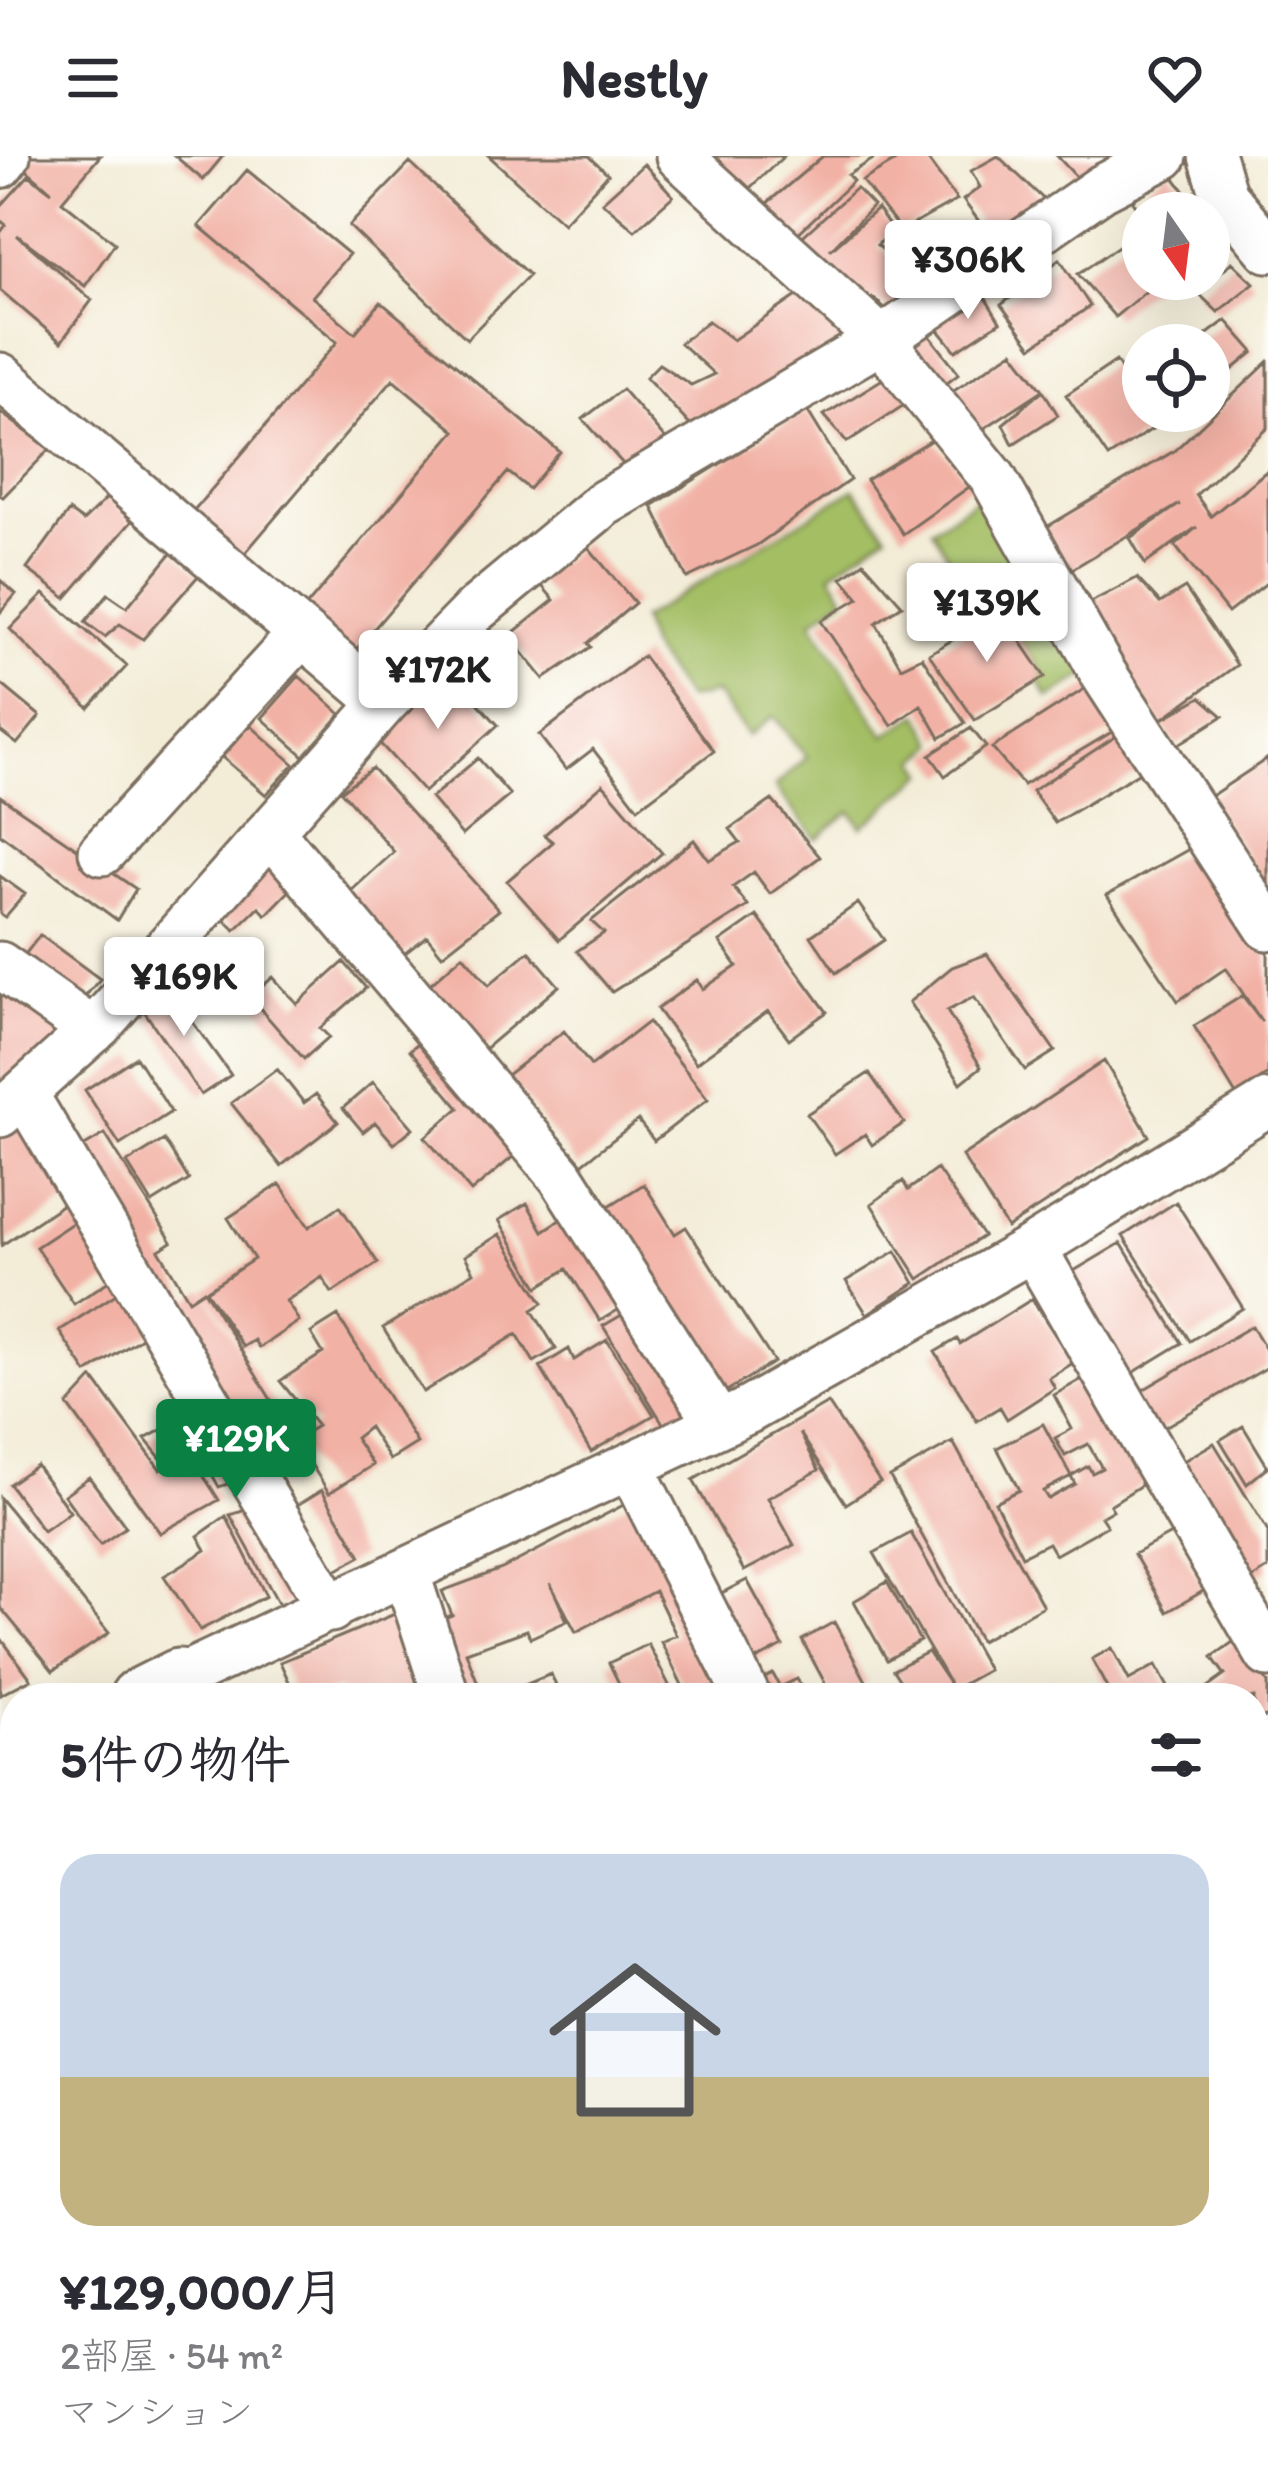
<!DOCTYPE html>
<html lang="ja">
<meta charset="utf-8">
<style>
:root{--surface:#fff;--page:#f2f2f3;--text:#2b2b33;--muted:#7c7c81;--line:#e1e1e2;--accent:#0b8043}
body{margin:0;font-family:Itim,"Klee One",sans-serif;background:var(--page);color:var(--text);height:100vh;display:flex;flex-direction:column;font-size:45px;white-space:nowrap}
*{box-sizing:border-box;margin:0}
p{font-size:39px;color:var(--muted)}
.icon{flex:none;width:66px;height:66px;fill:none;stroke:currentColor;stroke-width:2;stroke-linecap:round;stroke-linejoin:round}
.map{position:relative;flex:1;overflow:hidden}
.panel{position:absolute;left:0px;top:1527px;width:1269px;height:804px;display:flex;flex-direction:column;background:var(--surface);border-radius:48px 48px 0 0;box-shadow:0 12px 48px #0002}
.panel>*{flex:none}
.needle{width:78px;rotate:166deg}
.buttons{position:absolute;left:1122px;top:36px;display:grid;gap:24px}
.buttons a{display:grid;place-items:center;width:108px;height:108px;border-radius:50%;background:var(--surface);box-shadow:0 12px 48px #0002;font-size:60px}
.price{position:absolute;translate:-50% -102px;padding:0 27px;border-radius:12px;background:#fff;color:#222;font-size:39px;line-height:78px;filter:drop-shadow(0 3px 6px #0008)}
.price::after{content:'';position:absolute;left:50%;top:72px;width:36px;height:27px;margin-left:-18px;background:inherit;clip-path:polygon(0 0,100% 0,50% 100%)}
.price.on{background:var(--accent);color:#fff}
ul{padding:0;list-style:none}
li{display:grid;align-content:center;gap:24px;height:636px;padding:0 60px}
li+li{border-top:3px solid var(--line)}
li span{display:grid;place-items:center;height:372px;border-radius:36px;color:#555}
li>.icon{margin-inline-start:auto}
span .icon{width:216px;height:216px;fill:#fffc;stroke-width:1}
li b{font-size:51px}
h2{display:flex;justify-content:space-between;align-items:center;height:144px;padding:0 60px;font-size:51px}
header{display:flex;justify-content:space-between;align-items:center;height:156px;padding:0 60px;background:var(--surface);font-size:54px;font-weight:700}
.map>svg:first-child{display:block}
</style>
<header><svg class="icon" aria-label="menu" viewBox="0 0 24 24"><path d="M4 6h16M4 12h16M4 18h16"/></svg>Nestly<svg class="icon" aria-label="heart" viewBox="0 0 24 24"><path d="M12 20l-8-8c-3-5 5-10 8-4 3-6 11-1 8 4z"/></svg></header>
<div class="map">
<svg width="1268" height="2331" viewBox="0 0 1268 2331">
<rect width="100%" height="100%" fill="#fdfcf7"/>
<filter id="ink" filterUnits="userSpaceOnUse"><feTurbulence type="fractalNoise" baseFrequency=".00833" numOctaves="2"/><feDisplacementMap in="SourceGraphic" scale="24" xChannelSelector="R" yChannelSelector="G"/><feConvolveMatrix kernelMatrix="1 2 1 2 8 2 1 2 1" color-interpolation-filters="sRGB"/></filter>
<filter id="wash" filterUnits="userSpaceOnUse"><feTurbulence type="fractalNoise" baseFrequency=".004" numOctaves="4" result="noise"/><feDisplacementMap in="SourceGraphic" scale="48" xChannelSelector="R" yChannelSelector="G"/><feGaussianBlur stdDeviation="2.7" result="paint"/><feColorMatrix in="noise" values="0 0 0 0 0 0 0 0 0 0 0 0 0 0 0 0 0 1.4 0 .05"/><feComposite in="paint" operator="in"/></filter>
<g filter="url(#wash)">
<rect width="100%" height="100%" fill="#f3ecd7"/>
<!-- green -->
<path fill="#a3be64" stroke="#6f7441" stroke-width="3" d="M 854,333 L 887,378 L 831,417 L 845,441 L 812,465 L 885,580 L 919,558 L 936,588 L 918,604 L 926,617 L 862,671 L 850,655 L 816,683 L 775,631 L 807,601 L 773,560 L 748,580 L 716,537 L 687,543 L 649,490 L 641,463 Z
M 987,336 L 1089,517 L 1049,542 L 1038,525 L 1045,520 L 1001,456 L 986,463 L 932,373 Z"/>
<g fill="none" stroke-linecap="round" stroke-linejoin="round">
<!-- river -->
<path stroke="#5dbbdb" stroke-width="72" d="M 42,2331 L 91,2316"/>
</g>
<g id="blocks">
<!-- building -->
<path fill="#f2b1a5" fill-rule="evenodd" d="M 30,0 L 100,0 L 62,45 L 115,87 L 85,130 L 17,79 L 92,144 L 61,186 L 0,134 L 0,77 L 6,69 L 0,64 L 0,51 L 29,19 L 52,36 L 22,10 Z
M 175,0 L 223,0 L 203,24 Z
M 489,0 L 589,0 L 608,18 L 563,67 Z
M 694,0 L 784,0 L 738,43 Z
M 823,0 L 878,0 L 848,19 L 853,25 L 790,85 L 760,53 Z
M 904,0 L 925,0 L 957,44 L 901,75 L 862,25 Z
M 998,0 L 1054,53 L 998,91 L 963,44 L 980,31 L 971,15 Z
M 1057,0 L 1140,0 L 1082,27 Z
M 410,7 L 529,119 L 467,183 L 349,70 Z
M 644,8 L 673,40 L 635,74 L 602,46 Z
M 1168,13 L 1201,57 L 1141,57 L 1133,45 Z
M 247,14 L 349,98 L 312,141 L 355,177 L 381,146 L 560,296 L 529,333 L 508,316 L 349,502 L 298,460 L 455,275 L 393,223 L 234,410 L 183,367 L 337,186 L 199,70 Z
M 856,32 L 873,50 L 830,94 L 877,53 L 893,75 L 877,89 L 899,107 L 911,96 L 942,135 L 898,163 L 873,142 L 861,154 L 793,89 Z
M 938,70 L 971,106 L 942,129 L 908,89 Z
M 1143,73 L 1143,123 L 1161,123 L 1115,161 L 1078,118 Z
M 1060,103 L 1090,150 L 1032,191 L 1001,149 Z
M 1232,106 L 1254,127 L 1218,156 L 1197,136 Z
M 981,135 L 1000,166 L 956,195 L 934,168 Z
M 800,138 L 848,186 L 700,280 L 646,221 L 659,208 L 691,229 L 714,218 L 680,187 L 708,165 L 733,184 Z
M 1226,164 L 1254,196 L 1209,233 L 1209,189 L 1193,189 Z
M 923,171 L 959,217 L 933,237 L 897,188 Z
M 1013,195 L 1043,234 L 974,279 L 943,241 Z
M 1116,205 L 1157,270 L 1108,301 L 1066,239 Z
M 1268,206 L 1268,272 L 1196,339 L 1211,360 L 1268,314 L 1268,426 L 1228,457 L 1175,390 L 1197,371 L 1145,408 L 1130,382 L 1180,348 L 1064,418 L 1040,375 L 1174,295 Z
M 891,218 L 912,244 L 847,286 L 824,259 Z
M 622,233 L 673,292 L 632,318 L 583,263 Z
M 1043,234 L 1058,259 L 1013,288 L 1003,268 Z
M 807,254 L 850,324 L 757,389 L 687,422 L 652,350 Z
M 0,256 L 50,293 L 3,341 L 0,339 Z
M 933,283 L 972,329 L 903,378 L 866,324 Z
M 107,342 L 132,365 L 66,442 L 27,413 L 69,355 L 83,365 Z
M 584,386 L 635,447 L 588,487 L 591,491 L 544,523 L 509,480 L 554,444 L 537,424 Z
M 174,394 L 199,419 L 143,483 L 120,468 L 105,481 L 85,466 L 108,438 L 127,451 Z
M 864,406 L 902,449 L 876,467 L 901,511 L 922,501 L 965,567 L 940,582 L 921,549 L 892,570 L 821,465 L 859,442 L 842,422 Z
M 1137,422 L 1160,447 L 1185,432 L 1237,509 L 1161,564 L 1201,541 L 1223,560 L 1176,590 L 1083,450 Z
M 0,424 L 16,438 L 0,457 Z
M 44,438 L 127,510 L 89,552 L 10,473 Z
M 1000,455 L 1045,521 L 975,564 L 929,498 Z
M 643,500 L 714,595 L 638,652 L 593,593 L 566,614 L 539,579 Z
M 451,517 L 498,569 L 424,636 L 377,584 Z
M 299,520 L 341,558 L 304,600 L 262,562 Z
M 0,527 L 40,560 L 17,588 L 0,575 Z
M 1092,528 L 1120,571 L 1023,629 L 992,592 Z
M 250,569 L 294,608 L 266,639 L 222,601 Z
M 971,572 L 986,591 L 945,620 L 930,599 Z
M 1124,575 L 1148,611 L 1055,667 L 1032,635 Z
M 478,602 L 510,639 L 462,679 L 431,642 Z
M 1268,602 L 1268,734 L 1208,642 Z
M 372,612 L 499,754 L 442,799 L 427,780 L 395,805 L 340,745 L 394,696 L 341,635 Z
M 603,628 L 662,697 L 559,784 L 507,725 L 553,686 L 544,679 Z
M 0,640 L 136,733 L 117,764 L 0,678 Z
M 772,644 L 820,701 L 770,738 L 754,716 L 733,731 L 748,750 L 612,836 L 577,795 L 604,777 L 591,765 L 694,684 L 709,704 L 740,686 L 730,673 Z
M 1200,687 L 1268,786 L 1268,918 L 1236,939 L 1194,870 L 1242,840 L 1262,866 L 1226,812 L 1178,845 L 1107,739 Z
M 274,705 L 297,727 L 266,759 L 259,751 L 235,774 L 214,753 Z
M 0,720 L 25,738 L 5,761 L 0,758 Z
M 858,747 L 884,784 L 836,817 L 811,780 Z
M 757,760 L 827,856 L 789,883 L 768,855 L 696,907 L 657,853 L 697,824 L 703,833 L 737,810 L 720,786 Z
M 40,779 L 100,823 L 77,850 L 17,809 Z
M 529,795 L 559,830 L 475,901 L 420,837 L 463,799 L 489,829 Z
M 987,798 L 1055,895 L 1025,914 L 974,841 L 947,855 L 981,911 L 961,927 L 909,846 L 952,811 Z
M 344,806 L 366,832 L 320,872 L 329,881 L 304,903 L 250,841 L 273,821 L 297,848 Z
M 0,824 L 71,874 L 13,932 L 0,923 Z
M 162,824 L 231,919 L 201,939 L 138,846 Z
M 648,866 L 708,943 L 654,985 L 638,964 L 578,1011 L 507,919 L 564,875 L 591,910 Z
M 431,876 L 520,995 L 471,1036 L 425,981 L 459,952 L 410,894 Z
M 136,901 L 171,956 L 120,989 L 85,934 Z
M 1104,905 L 1149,980 L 1007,1072 L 962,1000 Z
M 277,913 L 304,947 L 316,938 L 338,966 L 281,1010 L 231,947 Z
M 869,917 L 904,967 L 872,989 L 865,978 L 835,998 L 807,958 Z
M 373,926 L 413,972 L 394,988 L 375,966 L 363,976 L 343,952 Z
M 24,966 L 75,1040 L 2,1089 L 0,982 Z
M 105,978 L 172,1086 L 159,1094 L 189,1144 L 204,1134 L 295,1283 L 317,1270 L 280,1225 L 323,1197 L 311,1177 L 338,1160 L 417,1287 L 390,1304 L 369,1271 L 355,1282 L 373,1309 L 329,1337 L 298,1287 L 257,1312 L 66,1001 Z
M 164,984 L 189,1024 L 152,1047 L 127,1007 Z
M 937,1013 L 983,1080 L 919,1123 L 871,1048 L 903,1025 L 908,1034 Z
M 280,1028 L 309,1071 L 340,1050 L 378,1107 L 332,1137 L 322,1121 L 286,1145 L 299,1165 L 259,1192 L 254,1184 L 243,1191 L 206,1135 L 254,1103 L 228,1062 Z
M 644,1028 L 675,1078 L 686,1071 L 774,1206 L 717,1241 L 598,1057 Z
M 1176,1046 L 1243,1152 L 1190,1185 L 1123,1080 Z
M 527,1047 L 543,1075 L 575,1054 L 632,1145 L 600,1165 L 567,1113 L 538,1131 L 499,1064 Z
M 83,1060 L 121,1117 L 74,1148 L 36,1091 Z
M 500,1078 L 543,1147 L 532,1154 L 556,1193 L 534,1206 L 517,1178 L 423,1236 L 383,1172 L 474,1116 L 465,1100 Z
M 1121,1087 L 1182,1187 L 1118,1226 L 1057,1125 Z
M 896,1095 L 915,1127 L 867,1158 L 846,1125 Z
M 127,1131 L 155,1173 L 87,1217 L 59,1175 Z
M 1032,1143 L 1073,1207 L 1049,1222 L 1055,1232 L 1007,1263 L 1000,1251 L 977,1265 L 935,1196 L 957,1183 L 960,1188 Z
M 637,1150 L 701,1254 L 667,1274 L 603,1170 Z
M 1252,1170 L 1268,1197 L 1268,1211 L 1151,1279 L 1129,1242 Z
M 607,1184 L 654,1259 L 591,1296 L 540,1211 L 569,1193 L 574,1204 Z
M 93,1222 L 160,1313 L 189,1297 L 219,1344 L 160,1377 L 68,1249 Z
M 1084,1222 L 1146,1326 L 1110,1349 L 1113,1354 L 1101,1361 L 1107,1370 L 1055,1399 L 1048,1387 L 1022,1400 L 995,1346 L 1019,1334 L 997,1292 L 1043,1268 L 1071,1320 L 1088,1310 L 1092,1317 L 1102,1312 L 1088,1288 L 1065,1300 L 1055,1282 L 1072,1273 L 1054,1239 ZM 1071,1320 L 1075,1328 L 1048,1343 L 1043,1335 Z
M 828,1247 L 880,1326 L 846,1348 L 800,1277 L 819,1314 L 768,1342 L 794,1389 L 744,1415 L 693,1324 Z
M 203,1251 L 311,1433 L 280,1450 L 230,1359 L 246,1354 L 230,1327 L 219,1331 L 196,1290 L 163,1305 L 145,1283 Z
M 1243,1270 L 1268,1311 L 1247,1328 L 1220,1284 Z
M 953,1286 L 1043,1450 L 980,1485 L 890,1321 Z
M 1214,1287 L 1268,1376 L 1268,1413 L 1242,1429 L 1170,1313 Z
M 36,1309 L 70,1356 L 43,1375 L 9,1328 Z
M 89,1321 L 126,1371 L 100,1389 L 64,1339 Z
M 322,1334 L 361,1400 L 327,1419 L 289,1354 Z
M 0,1342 L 109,1477 L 53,1515 L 0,1451 Z
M 633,1344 L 731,1542 L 626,1542 L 609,1507 L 648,1488 L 674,1539 L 684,1533 L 661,1486 L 676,1479 L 655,1435 L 576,1476 L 550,1427 L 567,1465 L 530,1482 L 527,1474 L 466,1496 L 477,1525 L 460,1533 L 435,1466 L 452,1459 L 442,1435 L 502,1413 Z
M 226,1360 L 266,1440 L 200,1474 L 164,1420 L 206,1394 L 198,1380 Z
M 911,1377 L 988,1514 L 952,1534 L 957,1542 L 911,1542 L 893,1514 L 928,1496 L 951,1530 L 874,1397 Z
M 1173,1377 L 1205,1434 L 1167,1456 L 1134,1398 Z
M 747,1424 L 783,1490 L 743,1511 L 708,1444 Z
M 887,1426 L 920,1485 L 887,1504 L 854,1445 Z
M 397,1457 L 430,1542 L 342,1542 L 338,1533 L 318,1542 L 262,1542 L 291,1530 L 280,1506 Z
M 834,1466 L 867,1527 L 840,1542 L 833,1542 L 802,1484 Z
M 0,1481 L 31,1523 L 0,1539 Z
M 1240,1481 L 1268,1527 L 1268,1575 L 1254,1585 L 1254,1542 L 1193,1542 L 1225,1519 L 1212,1501 Z
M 1112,1492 L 1129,1524 L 1156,1509 L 1174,1542 L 1112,1542 L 1092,1503 Z
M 551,1518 L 561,1542 L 519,1542 L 515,1533 Z
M 773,1518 L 780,1531 L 797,1523 L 806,1542 L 752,1542 L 747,1531 Z
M 15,1626 L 15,1722 L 5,1726 L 0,1715 L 0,1633 Z
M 1268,1729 L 1268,1778 L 1254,1759 L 1254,1740 Z
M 1254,1828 L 1268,1830 L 1268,1907 L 1254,1911 Z
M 0,1922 L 15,1953 L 15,2071 L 0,2077 Z
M 1254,2048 L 1268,2063 L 1268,2096 L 1254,2109 Z
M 15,2162 L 15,2191 L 0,2195 L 0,2167 Z
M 15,2228 L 15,2304 L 0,2309 L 0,2254 L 11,2250 L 5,2231 Z
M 1260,2279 L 1268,2287 L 1268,2331 L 1236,2331 L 1223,2320 L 1254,2316 L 1254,2286 Z
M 279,2316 L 306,2316 L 312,2331 L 239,2331 Z
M 307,2316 L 393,2316 L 395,2331 L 314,2331 Z
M 452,2316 L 529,2316 L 549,2331 L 449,2331 L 444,2327 Z
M 545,2316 L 596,2316 L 584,2331 L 564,2331 Z
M 708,2316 L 726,2319 L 795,2316 L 782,2331 L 699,2331 Z
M 804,2316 L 812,2316 L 830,2331 L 794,2331 Z
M 908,2316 L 956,2316 L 940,2331 L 929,2331 Z
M 1033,2316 L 1106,2316 L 1095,2331 L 1021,2331 Z
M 1115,2316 L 1166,2316 L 1156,2331 L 1105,2331 Z"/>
</g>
</g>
<g filter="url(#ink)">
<use href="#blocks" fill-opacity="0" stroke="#7b6e5f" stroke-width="3"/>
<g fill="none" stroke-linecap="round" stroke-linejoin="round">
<defs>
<path id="minor" d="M 679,0 L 881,184 L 993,322 L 1103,517 L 1268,771
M 1212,0 L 1224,40 L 1268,93
M 0,9 L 7,0
M 0,220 L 384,547
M 270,675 L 561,1020 L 719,1268
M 102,696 L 302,477
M 0,809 L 93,875
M 24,937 L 331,1453
M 0,958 L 99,869 L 384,547 L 474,455 L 603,348 L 881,184 L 1102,32 L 1164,0
M 1033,1092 L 1268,1498
M 631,1311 L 748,1542
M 407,1419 L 447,1542
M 185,1542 L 179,1522 L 747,1255 L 1033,1092 L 1268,947
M 1254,1596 L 1268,1585
M 1254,1974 L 1268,1970
M 0,2096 L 15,2093
M 408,2316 L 409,2331
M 868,2316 L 894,2331
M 120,2331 L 168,2316"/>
<path id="tertiary" d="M 139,1542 L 179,1522
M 0,1611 L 15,1603"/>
</defs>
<!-- minor casing -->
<use href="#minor" stroke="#7b6e5f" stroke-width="51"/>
<!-- tertiary casing -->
<use href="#tertiary" stroke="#7b6e5f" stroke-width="63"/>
<!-- path -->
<path stroke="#7b6e5f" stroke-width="8" stroke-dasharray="9 9" stroke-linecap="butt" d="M 0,2319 L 15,2314"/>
<!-- minor -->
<use href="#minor" stroke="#fff" stroke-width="45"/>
<!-- tertiary -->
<use href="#tertiary" stroke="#fff" stroke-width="57"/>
</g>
</g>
</svg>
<div class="buttons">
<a><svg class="needle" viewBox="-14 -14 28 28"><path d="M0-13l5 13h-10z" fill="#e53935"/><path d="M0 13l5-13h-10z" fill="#7c7c81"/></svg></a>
<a><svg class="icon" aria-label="locate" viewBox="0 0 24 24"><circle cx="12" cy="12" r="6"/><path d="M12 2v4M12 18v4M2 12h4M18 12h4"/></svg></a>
</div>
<b class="price" style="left:968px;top:166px">¥306K</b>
<b class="price" style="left:987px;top:509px">¥139K</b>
<b class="price" style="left:438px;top:576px">¥172K</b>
<b class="price" style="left:184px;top:883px">¥169K</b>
<b class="price on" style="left:236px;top:1345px">¥129K</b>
<section class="panel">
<h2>5件の物件<svg class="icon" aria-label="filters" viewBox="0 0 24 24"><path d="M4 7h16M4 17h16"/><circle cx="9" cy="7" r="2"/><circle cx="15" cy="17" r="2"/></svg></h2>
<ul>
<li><span style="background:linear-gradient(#c9d6e8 60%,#c2b280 0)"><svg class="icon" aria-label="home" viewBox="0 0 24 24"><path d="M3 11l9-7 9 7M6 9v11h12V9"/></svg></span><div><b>¥129,000/月</b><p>2部屋 · 54 m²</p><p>マンション</p></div></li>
</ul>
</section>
</div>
